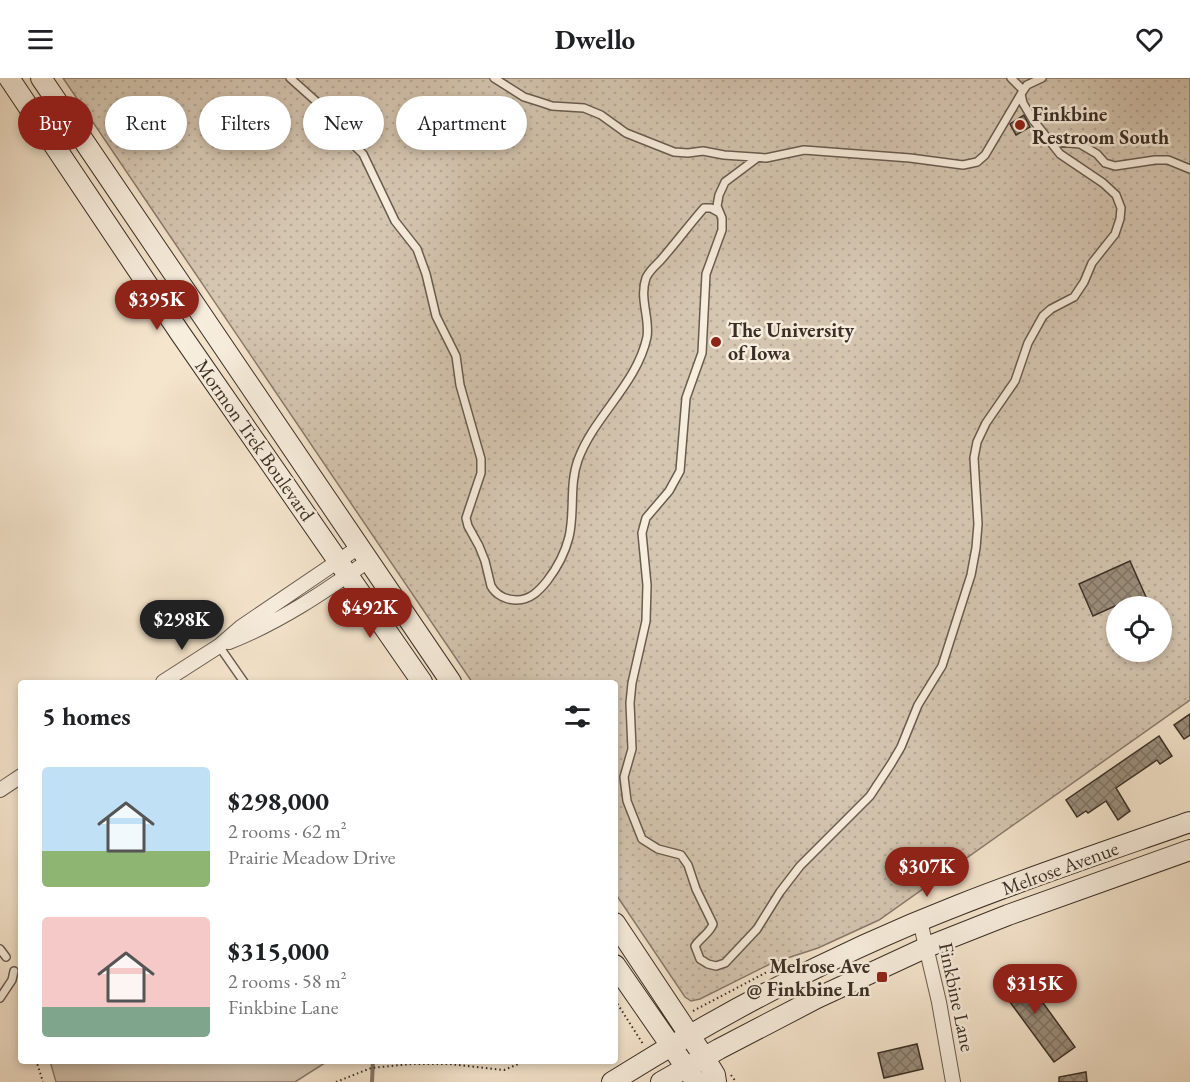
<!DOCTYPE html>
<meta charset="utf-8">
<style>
:root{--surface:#fff;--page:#f6f6f6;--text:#202124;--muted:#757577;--accent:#8f2418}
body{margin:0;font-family:"EB Garamond",serif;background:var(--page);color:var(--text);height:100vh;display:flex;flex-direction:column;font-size:22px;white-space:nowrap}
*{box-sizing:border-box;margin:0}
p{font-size:20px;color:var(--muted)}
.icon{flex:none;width:33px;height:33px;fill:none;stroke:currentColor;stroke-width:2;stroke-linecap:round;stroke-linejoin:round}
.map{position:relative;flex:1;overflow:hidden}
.drawer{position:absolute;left:18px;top:602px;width:600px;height:384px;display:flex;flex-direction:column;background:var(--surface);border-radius:6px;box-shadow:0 3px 9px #0003}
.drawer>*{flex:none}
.hud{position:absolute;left:18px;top:18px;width:600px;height:54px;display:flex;gap:12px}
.tools{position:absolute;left:1106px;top:518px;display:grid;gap:12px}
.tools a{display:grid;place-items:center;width:66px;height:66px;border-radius:50%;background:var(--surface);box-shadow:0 3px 9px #0003;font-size:30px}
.price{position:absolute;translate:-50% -51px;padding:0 14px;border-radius:21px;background:var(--accent);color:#fff;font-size:20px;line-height:39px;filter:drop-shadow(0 2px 3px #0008)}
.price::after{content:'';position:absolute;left:50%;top:36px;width:18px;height:14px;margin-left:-9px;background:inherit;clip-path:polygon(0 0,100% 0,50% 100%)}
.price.on{background:#222;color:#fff}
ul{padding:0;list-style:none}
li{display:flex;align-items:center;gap:18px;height:150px;padding:0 24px}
li span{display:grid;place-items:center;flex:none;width:168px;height:120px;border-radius:6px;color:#555}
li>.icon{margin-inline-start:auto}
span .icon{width:72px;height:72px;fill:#fffc;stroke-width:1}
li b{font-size:26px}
h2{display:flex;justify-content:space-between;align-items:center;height:72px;padding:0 24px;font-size:26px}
.pill{padding:0 21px;border-radius:27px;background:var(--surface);box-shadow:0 3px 9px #0003;font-size:21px;line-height:54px}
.pill.on{background:var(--accent);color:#fff}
header{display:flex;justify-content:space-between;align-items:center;height:78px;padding:0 24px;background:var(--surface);font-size:27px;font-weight:700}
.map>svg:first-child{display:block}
</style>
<header><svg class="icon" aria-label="menu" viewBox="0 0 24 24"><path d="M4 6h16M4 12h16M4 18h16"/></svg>Dwello<svg class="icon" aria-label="heart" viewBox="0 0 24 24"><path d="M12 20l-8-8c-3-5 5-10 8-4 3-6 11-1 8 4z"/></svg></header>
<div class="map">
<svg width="1190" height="1004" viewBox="0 0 1190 1004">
<defs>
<pattern id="grass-dots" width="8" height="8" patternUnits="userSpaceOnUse" patternTransform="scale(1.5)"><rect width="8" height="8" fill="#d5c6b1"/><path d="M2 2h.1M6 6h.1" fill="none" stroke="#b8aa98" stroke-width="1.8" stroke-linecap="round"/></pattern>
<pattern id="building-cross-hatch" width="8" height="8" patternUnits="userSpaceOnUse" patternTransform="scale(1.5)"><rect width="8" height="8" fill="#9b8e7d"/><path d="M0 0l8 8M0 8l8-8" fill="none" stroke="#7f7466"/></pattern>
</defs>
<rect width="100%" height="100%" fill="#f5e5cd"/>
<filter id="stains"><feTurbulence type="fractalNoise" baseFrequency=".00333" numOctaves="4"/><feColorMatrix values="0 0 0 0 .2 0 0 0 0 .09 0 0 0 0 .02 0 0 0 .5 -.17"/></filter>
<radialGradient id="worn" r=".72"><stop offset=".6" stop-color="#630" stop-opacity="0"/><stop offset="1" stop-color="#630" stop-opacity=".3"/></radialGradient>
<!-- grass -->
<path fill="url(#grass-dots)" stroke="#887a6c" stroke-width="1.5" fill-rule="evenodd" d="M 63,0 L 1190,0 L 1190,622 L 879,842 L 818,870 L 772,885 L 700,921 L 691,923 L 685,919 L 615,815 L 615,604 L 472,604 ZM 1116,528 L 1161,528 L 1161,573 L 1116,573 Z"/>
<!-- garden -->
<path fill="#d5c6b1" stroke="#887a6c" stroke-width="1.5" d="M 50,983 L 50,982 L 328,983 L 295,1004 L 56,1004 Z"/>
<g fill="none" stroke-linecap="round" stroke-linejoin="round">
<!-- stream -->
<path stroke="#847768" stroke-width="4" d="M 372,1004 L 373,982"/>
</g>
<!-- building -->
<path fill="url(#building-cross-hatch)" stroke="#3a2f26" stroke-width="1.5" d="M 1024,37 L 1030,49 L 1016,57 L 1010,46 Z
M 1130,483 L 1150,528 L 1115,528 L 1093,538 L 1079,506 Z
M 1190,636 L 1190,657 L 1184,661 L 1174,647 Z
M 1159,658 L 1172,678 L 1160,686 L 1157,682 L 1116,710 L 1130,733 L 1118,742 L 1106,723 L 1088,735 L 1086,733 L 1077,739 L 1066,722 Z
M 1017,889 L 1075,969 L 1054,984 L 996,905 Z
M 917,966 L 923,991 L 884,1000 L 878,975 Z
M 1086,994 L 1087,1004 L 1059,1004 L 1059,999 Z"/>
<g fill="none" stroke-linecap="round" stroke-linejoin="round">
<defs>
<path id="lane" d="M 290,0 L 318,25 L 339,53 L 363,76 L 395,143 L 417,171 L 426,196 L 436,238 L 456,278 L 460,307 L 481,381 L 481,395 L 466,440 L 468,448 L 479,468 L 485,483 L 491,508 C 496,517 506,522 517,522 C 530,522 539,513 547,503 C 557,490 565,475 569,459 C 575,434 569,407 578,382 C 594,338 637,306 647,259 C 650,240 639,220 646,200 C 649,193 655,188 660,183 C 675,166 689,147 704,130 L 711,130 L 718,134
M 494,0 L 524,19 L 540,24 L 552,28 L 584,30 L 601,37 L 626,55 L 674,74 L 688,75 L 703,73 L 724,77 L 766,80 L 804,72 L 910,80 L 963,87 L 977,84 L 985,77 L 1021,16
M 1011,0 L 1023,12
M 1048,63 L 1080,66 L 1097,76 L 1105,85 L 1115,88 L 1155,82 L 1168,82 L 1190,91
M 757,80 L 725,104 L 719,117 L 717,128 L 722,140 L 722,152 L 706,196 L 702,275 L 686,320 L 680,393 L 669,413 L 646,440 L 642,455 L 647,507 L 646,543 L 632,605 L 630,625 L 632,671 L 624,699 L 627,723 L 642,761 L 658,771 L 681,777 L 688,787 L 696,811 L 713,846 C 710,855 700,860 695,868 L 700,881 L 708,886 L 716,888 L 725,885 L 757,851 L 780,814 L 800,788 L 870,718 L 891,686 L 901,669 L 918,627 L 942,588 L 971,497 L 976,470 L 978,446 L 974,380 L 977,364 L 986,345 L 1015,303 L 1028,265 L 1043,238 L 1051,231 L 1074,219 L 1084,204 L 1092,185 L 1115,156 L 1120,141 L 1121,130 L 1116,117 L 1103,105 L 1060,76 L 1033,42 L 1023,25 L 1021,16 L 1027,7 L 1042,0
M 219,568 L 244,604
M 0,871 L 6,879
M 0,920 L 12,902 L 14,893"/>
<path id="street" d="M 229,564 C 280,544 324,514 368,483
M 163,604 L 219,568 L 241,549 L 359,469
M 0,712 L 21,698
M 920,843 L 939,924 L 953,1004"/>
<path id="secondary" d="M 9,0 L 180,255 L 422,604
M 41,0 L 451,604
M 615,845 L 704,979 L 715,997 L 716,1004
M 615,887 L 696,1004
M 612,1004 C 722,935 838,874 959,827 C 1035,797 1113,771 1190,744
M 661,1004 L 719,971 L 817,920 L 927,869 L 1008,837 L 1190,772"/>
</defs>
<!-- lane casing -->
<use href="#lane" stroke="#695c50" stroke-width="10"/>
<!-- street casing -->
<use href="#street" stroke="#695c50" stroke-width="16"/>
<!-- secondary casing -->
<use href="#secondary" stroke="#3a2f26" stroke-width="22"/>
<!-- path -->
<path stroke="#3a2f26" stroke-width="2" stroke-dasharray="1.5 3" stroke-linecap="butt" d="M 615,922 L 643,966
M 693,933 L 767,894 L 784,887
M 36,982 L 43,1004
M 731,997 L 736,1004
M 336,1004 L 371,990 L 411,986 L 449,986 L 504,992 L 528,982"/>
<!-- lane -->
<use href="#lane" stroke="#f8eede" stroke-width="7"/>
<!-- street -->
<use href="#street" stroke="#f8eede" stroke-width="14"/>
<!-- secondary -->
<use href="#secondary" stroke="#f8eede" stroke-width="20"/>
</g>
<!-- markers -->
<g fill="#8f2418" stroke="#f8eede" stroke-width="2">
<circle cx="1020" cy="47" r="6"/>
<circle cx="716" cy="264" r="6"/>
<rect x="876" y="893" width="12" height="12" rx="3"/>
</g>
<g text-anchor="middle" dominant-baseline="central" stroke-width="5" stroke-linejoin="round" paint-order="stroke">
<!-- poi labels -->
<g font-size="20" font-weight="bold" fill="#3a2f26" stroke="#f8eede" text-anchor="start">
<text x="1032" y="36">Finkbine<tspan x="1032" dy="23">Restroom South</tspan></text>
<text x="728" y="252">The University<tspan x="728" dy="23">of Iowa</tspan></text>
<text x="870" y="888" text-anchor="end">Melrose Ave<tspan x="870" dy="23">@ Finkbine Ln</tspan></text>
</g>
<!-- street labels -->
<g font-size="20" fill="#3a2f26" stroke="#f8eede">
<text transform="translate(255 362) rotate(55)">Mormon Trek Boulevard</text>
<text transform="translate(1060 790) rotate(-20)">Melrose Avenue</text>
<text transform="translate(957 919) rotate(78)">Finkbine Lane</text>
</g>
</g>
<rect width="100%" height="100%" filter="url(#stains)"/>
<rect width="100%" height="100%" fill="url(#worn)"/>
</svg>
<div class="tools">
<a><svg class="icon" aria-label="locate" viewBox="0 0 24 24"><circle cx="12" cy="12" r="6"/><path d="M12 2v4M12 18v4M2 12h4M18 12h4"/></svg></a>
</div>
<b class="price" style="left:157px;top:253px">$395K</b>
<b class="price" style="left:370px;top:561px">$492K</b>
<b class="price on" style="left:182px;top:573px">$298K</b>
<b class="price" style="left:927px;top:820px">$307K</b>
<b class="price" style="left:1035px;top:937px">$315K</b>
<div class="hud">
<a class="pill on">Buy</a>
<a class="pill">Rent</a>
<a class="pill">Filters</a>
<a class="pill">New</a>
<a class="pill">Apartment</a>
</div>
<section class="drawer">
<h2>5 homes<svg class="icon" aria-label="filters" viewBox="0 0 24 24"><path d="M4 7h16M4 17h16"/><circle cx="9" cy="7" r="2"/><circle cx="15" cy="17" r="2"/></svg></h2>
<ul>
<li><span style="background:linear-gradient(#bfe0f5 70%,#8fb573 0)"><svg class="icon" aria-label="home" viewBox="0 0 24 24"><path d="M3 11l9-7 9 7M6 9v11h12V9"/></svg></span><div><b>$298,000</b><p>2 rooms · 62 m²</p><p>Prairie Meadow Drive</p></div></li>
<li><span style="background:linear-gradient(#f6c9c9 75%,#7fa58c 0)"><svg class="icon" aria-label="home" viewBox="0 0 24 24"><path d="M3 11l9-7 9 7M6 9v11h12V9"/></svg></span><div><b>$315,000</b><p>2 rooms · 58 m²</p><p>Finkbine Lane</p></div></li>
</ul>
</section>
</div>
